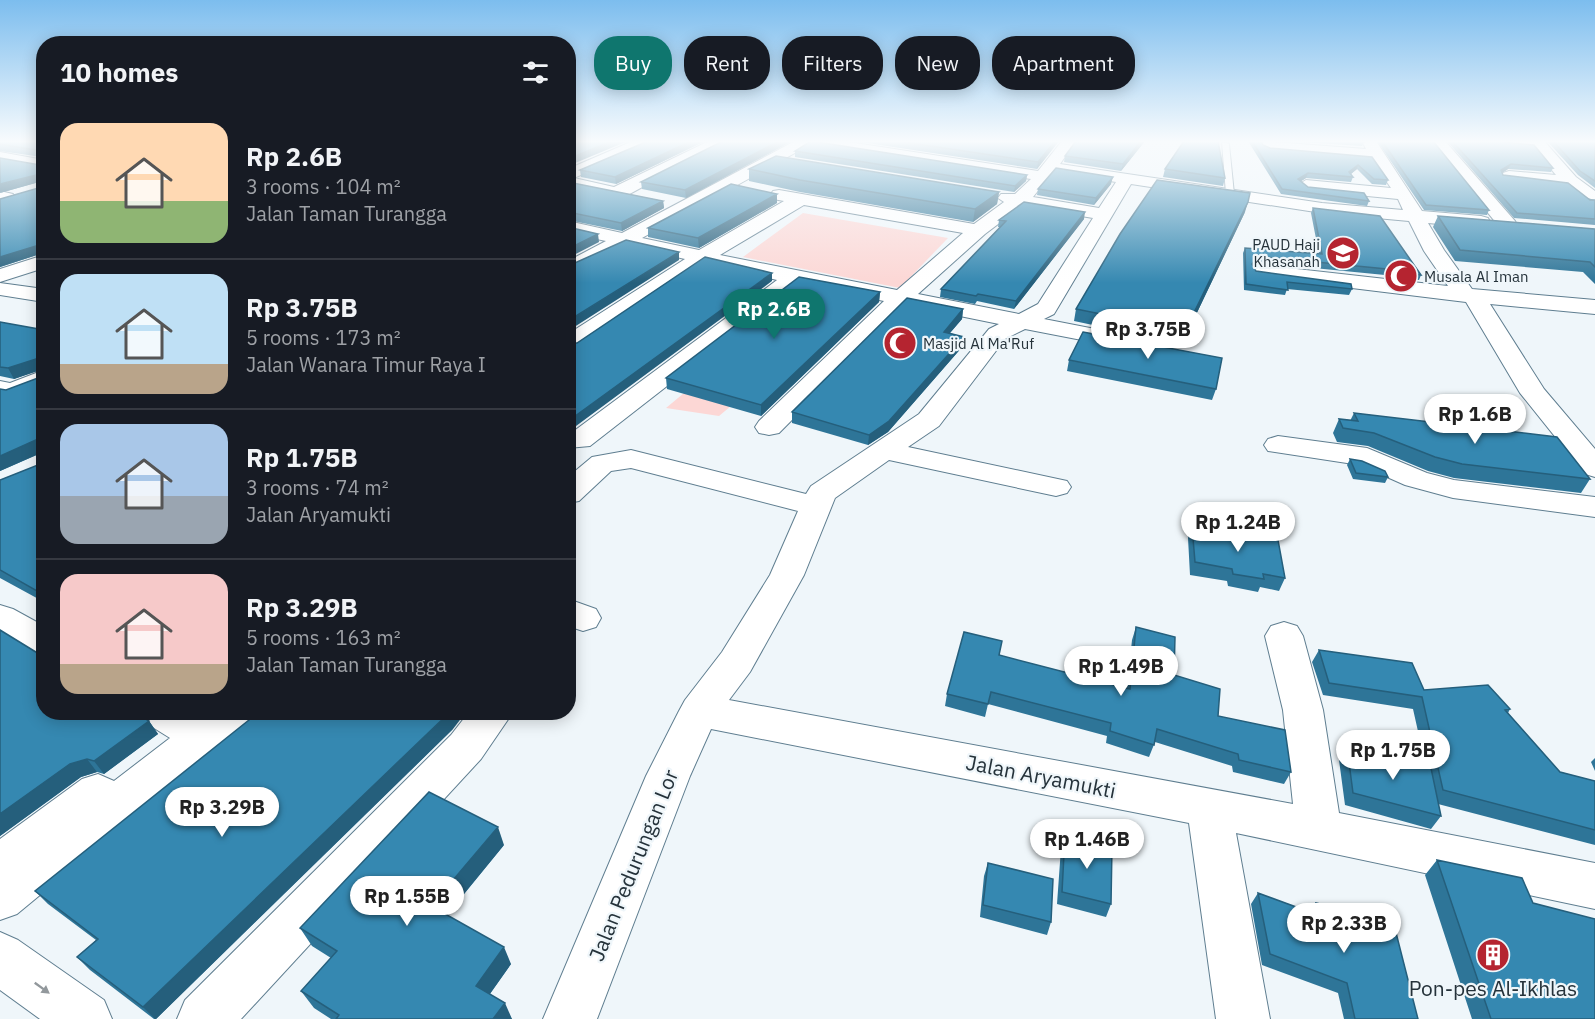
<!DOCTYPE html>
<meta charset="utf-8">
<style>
:root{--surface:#171b24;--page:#242831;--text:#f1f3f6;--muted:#9ea1a6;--line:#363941;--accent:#0f766e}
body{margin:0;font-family:"IBM Plex Sans",sans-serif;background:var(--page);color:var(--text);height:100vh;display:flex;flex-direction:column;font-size:22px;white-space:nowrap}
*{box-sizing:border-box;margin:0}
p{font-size:20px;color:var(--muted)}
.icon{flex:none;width:33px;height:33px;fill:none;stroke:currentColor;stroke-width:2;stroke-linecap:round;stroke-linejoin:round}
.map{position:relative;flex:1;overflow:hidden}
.sheet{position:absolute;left:36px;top:36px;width:540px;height:684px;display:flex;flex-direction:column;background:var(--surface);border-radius:24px;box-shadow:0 3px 15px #0003}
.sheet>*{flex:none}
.hud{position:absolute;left:594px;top:36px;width:570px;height:54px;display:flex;gap:12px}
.price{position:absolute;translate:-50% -51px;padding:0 14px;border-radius:21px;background:#fff;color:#222;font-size:20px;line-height:39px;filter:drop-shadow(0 2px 3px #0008)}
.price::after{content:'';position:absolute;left:50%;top:36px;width:18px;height:14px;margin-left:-9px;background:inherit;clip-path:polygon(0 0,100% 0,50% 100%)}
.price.on{background:var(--accent);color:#fff}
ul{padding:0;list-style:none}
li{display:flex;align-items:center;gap:18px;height:150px;padding:0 24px}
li+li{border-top:2px solid var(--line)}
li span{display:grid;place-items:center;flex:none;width:168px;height:120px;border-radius:18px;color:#555}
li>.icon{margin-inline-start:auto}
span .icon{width:72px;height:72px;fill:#fffc;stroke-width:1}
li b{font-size:26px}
h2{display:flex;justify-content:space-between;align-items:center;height:72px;padding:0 24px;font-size:26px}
.chip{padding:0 21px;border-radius:24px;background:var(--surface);box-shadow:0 3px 15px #0003;font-size:21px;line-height:54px}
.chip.on{background:var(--accent);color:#fff}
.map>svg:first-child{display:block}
</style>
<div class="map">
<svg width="1595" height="1019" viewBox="0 0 1595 1019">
<rect width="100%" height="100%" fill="#eff6fa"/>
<!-- green -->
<path fill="#fcd7d5" d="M 803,213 L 948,238 L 900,288 L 743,257 Z
M 684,393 L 731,406 L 719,416 L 666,408 Z"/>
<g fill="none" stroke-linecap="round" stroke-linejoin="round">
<defs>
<path id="lane" d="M 1222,142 L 1229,144 L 1234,194 L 1230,196 L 1226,194 Z"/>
<path id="street" d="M 633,141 L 652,141 L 650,144 L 574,178 L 614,187 L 709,141 L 727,141 L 624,197 L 615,198 L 568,187 L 568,169 Z
M 795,141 L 842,141 L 1038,171 L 1062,141 L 1076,141 L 1060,164 L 1322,203 L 1403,210 L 1398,199 L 1306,190 L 1298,185 L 1306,180 L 1391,188 L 1371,159 L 1269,150 L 1264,148 L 1260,141 L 1366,149 L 1362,141 L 1376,141 L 1422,211 L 1481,216 L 1488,218 L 1490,222 L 1488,226 L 1481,228 L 1428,223 L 1444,250 L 1472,289 L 1595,300 L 1595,314 L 1490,304 L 1544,389 L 1595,449 L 1595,477 L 1585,474 L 1520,393 L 1466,302 L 1262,277 L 1255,275 L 1252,271 L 1255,267 L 1262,265 L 1448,286 L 1424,251 L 1409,221 L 1322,213 L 1131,184 L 1057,309 L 1054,314 L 1044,319 L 1131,336 L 1135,341 L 1131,346 L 1123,348 L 1025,329 L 1005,339 L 939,426 L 908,447 L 1067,481 L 1071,487 L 1067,493 L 1056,496 L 889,460 L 835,498 L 804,575 L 750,672 L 729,700 L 1293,804 L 1283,710 L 1265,636 L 1271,626 L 1284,622 L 1297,626 L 1303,636 L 1323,710 L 1339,813 L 1595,863 L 1595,909 L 1236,833 L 1270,1019 L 1216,1019 L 1189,823 L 711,729 L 690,776 L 597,1019 L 543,1019 L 646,776 L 679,711 L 685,700 L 722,652 L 770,575 L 798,511 L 631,468 L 611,471 L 579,501 L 568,503 L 568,477 L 592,457 L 631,450 L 806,494 L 811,486 L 919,414 L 989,329 L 999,324 L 906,305 L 779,433 L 769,435 L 759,433 L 755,427 L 759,421 L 884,301 L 798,284 L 590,446 L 568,448 L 568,431 L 574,431 L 777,280 L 705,263 L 577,350 L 568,352 L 568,334 L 685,259 L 627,246 L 568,275 L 568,261 L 606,241 L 568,233 L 568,221 L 622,233 ZM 811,144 L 815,145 L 1031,179 L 1015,194 L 1001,194 L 998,198 L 1004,202 L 974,224 L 779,190 L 773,191 L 770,195 L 773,199 L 784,201 L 699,250 L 642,238 ZM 1053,172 L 1116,182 L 1099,208 L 1033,197 ZM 804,205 L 963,233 L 897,290 L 720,255 ZM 1022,206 L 1093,218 L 1038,304 L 1019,314 L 918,294 L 985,234 Z
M 1430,141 L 1445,141 L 1515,221 L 1517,225 L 1515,229 L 1501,229 Z
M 1499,141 L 1544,141 L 1576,177 L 1595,191 L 1595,204 L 1589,203 L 1566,186 L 1503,179 L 1501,176 L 1503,173 L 1509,171 L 1556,175 L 1533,147 L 1501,144 Z
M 0,152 L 44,160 L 44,170 L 0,162 Z
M 0,191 L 13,194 L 16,198 L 13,202 L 0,201 Z
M 44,255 L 44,268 L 0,282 L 0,269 Z
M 0,283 L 44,289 L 44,302 L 0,295 Z
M 44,370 L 44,387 L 12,399 L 0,397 L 0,381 L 10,383 Z
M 1278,436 L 1367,448 L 1427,473 L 1454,480 L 1595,497 L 1595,517 L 1453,498 L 1405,485 L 1360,465 L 1268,451 L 1264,445 L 1268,439 Z
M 568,599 L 596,609 L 601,618 L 596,627 L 583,631 L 568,626 Z
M 0,605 L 13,609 L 44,626 L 44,658 L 31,654 L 0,635 Z
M 140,712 L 195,712 L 200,716 L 204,712 L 254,712 L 248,723 L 17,914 L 0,920 L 0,839 L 82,779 L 98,774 L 114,781 L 170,738 L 146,723 Z
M 469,712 L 513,712 L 481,759 L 241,1019 L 177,1019 L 185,1000 L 451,735 Z
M 0,932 L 18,940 L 104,1000 L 112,1019 L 40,1019 L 0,990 Z"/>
</defs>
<!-- lane casing -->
<use href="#lane" stroke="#5f7e90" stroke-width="2"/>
<!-- street casing -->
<use href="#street" stroke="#5f7e90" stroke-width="2"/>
<!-- lane -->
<use href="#lane" fill="#fff" fill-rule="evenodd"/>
<!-- street -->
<use href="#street" fill="#fff" fill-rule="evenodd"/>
</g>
<!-- wall -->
<path fill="#2e7598" d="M 0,141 L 44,141 L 43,253 L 0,267 L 0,199 L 42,187 L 42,181 L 0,193 L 43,163 L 42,157 L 0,151 Z
M 648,141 L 705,141 L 616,184 L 581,177 L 580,170 Z
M 723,141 L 792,141 L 686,198 L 642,189 L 641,182 Z
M 854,141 L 1059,141 L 1037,169 Z
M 1076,141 L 1145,141 L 1121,171 L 1064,162 L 1065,156 Z
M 1248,141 L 1261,141 L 1263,145 L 1270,148 L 1372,157 L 1388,180 L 1386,185 L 1372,184 L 1357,169 L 1351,174 L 1353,177 L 1351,182 L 1306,178 L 1300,182 L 1308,187 L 1369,201 L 1367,206 L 1281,194 Z
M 1285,141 L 1364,141 L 1364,142 L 1362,146 Z
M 1377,141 L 1433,141 L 1489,210 L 1487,215 L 1424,210 Z
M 1447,141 L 1502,141 L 1553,168 L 1551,172 L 1508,169 L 1502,173 L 1503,175 L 1595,200 L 1595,225 L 1514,218 Z
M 1547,141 L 1595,141 L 1595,188 L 1578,175 Z
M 795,151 L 1027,175 L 1026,181 L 1014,192 L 795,157 Z
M 749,169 L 999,192 L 997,204 L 973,222 L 800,192 L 749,181 Z
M 1165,169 L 1225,178 L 1223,186 L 1163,177 Z
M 568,182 L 663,201 L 664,208 L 622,231 L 568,220 Z
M 1111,184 L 1094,205 L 1037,195 L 1038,189 Z
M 777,203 L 699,248 L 648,237 L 648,228 Z
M 1313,208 L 1421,275 L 1419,280 L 1385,275 L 1262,263 L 1254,265 L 1253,266 L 1256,271 L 1352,289 L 1349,295 L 1287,289 L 1285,295 L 1244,290 L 1243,253 L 1245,248 L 1319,254 L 1311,213 Z
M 1245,212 L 1182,344 L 1074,321 L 1076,309 Z
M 1438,216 L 1595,229 L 1595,284 L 1583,272 L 1455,261 L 1433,227 Z
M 1084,219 L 1014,309 L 977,301 L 975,304 L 940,297 L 941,289 L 1000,227 L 998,227 L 999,220 Z
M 880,292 L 879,302 L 761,416 L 667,389 L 666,378 Z
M 963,309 L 962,319 L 950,333 L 964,337 L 963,346 L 888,432 L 868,445 L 792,423 L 792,412 Z
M 0,322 L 44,330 L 44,602 L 0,578 L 0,480 L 38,465 L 39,454 L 0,471 L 0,389 L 6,390 L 38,378 L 39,370 L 14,379 L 0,376 Z
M 1069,360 L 1216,389 L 1212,400 L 1067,371 Z
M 1354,413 L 1590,479 L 1581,493 L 1454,478 L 1428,471 L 1368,446 L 1337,442 L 1333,433 L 1339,419 L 1350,421 Z
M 1350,459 L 1388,477 L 1385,483 L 1353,479 L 1347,465 Z
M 1192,526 L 1285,578 L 1279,591 L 1260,587 L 1258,592 L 1228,586 L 1227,581 L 1190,575 L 1188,538 Z
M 1136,627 L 1174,675 L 1218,716 L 1291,772 L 1284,784 L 1233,772 L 1232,766 L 1155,742 L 1149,757 L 1106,743 L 1107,736 L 988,704 L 985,717 L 945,706 L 947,694 L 1000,656 L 1127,688 L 1132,640 Z
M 0,630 L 149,721 L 158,734 L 104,774 L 97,772 L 81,777 L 0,836 Z
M 1319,650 L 1424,690 L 1510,709 L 1508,713 L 1560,772 L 1595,781 L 1595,845 L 1438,804 L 1441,816 L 1431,829 L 1345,805 L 1339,760 L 1347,747 L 1426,767 L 1413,709 L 1323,695 L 1312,662 Z
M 453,729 L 156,1019 L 154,1019 L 90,970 L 77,957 L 96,940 L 48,904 L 35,891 Z
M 1595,758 L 1595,771 L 1591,762 Z
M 1065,835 L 1111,904 L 1106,917 L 1057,904 L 1061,848 Z
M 504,845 L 447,915 L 511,964 L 490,994 L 512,1019 L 331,1019 L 314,1008 L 301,991 L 331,958 L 312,946 L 300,928 Z
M 1437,860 L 1533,903 L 1595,1019 L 1472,1019 L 1425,875 Z
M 988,863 L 1051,922 L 1047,935 L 980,917 L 984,876 Z
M 1258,893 L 1310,912 L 1316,903 L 1418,1019 L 1344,1019 L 1338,993 L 1262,965 L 1251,904 Z"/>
<!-- shaded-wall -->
<path fill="#255f7c" d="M 612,141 L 628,141 L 568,166 L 568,159 Z
M 691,141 L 705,141 L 616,184 L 615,177 Z
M 779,141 L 792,141 L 686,198 L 685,190 Z
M 1055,141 L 1059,141 L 1037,169 L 1038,162 Z
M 1141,141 L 1145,141 L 1121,171 L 1123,164 Z
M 1511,164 L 1508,169 L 1499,175 L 1501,170 Z
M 1358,165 L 1357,169 L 1347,177 L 1349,172 Z
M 1308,173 L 1306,178 L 1296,184 L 1298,179 Z
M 40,174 L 43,181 L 0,193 L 0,184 Z
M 1027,175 L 1026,181 L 1014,192 L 1015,186 Z
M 1113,177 L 1111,184 L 1094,205 L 1096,198 Z
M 999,192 L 997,204 L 973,222 L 975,209 Z
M 777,194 L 777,203 L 699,248 L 698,238 Z
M 663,201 L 664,208 L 622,231 L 621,223 Z
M 1248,202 L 1245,212 L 1182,344 L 1185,331 Z
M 1085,212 L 1084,219 L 1014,309 L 1016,301 Z
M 598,234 L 599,242 L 568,258 L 568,249 Z
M 39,245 L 43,253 L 0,267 L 0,257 Z
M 679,252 L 679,260 L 568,331 L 568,321 Z
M 1264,257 L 1262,263 L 1254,265 L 1250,270 L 1252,264 L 1256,259 Z
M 772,273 L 772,281 L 572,429 L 568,429 L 568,419 Z
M 880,292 L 879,302 L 761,416 L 761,405 Z
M 963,309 L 962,319 L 943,341 L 944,332 Z
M 964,337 L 963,346 L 888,432 L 868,445 L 869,435 Z
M 39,358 L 44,369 L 14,379 L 8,368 Z
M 36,440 L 43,452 L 0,471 L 0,456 Z
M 450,712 L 466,712 L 453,729 L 156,1019 L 155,1019 L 143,1007 Z
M 149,721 L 158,734 L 104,774 L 94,761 Z
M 87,759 L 97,772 L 81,777 L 0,836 L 0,814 L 70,764 Z
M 498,827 L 504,845 L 440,923 L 431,906 Z
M 504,947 L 511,964 L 484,1002 L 476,986 Z
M 505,1003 L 512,1019 L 493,1019 Z"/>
<!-- building -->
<path fill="#3588b1" stroke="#255f7c" stroke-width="1.5" d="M 0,141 L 44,141 L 44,192 L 39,193 L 44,194 L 44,247 L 42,247 L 39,245 L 0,257 L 0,199 L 42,187 L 43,176 L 40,174 L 0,184 L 0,158 L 40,165 L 43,163 L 41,151 L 0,144 Z
M 568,141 L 612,141 L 568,159 Z
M 648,141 L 691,141 L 615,177 L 580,170 Z
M 723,141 L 779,141 L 685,190 L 641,182 Z
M 811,141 L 1027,175 L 1015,186 L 795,151 Z
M 897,141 L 1055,141 L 1038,162 Z
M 1076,141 L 1141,141 L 1123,164 L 1065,156 Z
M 1184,141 L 1218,141 L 1225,178 L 1165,169 Z
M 1252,141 L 1261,141 L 1263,145 L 1270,148 L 1372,157 L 1388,180 L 1374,179 L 1358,165 L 1349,172 L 1353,177 L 1308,173 L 1298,179 L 1308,187 L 1364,193 L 1369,201 L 1282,189 Z
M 1346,141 L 1364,141 L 1364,142 Z
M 1382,141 L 1433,141 L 1489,210 L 1426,205 Z
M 1452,141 L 1502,141 L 1503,142 L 1534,145 L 1553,168 L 1511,164 L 1501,170 L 1503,175 L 1568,183 L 1590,200 L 1595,200 L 1595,219 L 1517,213 Z
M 1553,141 L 1595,141 L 1595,181 L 1580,171 Z
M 776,156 L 999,192 L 975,209 L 800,180 L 749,169 Z
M 1056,168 L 1113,177 L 1096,198 L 1038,189 Z
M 1157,180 L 1250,193 L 1248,202 L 1185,331 L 1076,309 L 1120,234 Z
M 568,182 L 663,201 L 621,223 L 568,212 Z
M 731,184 L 777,194 L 698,238 L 648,228 Z
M 1024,202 L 1085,212 L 1016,301 L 978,294 L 976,296 L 941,289 L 1006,221 L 999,220 Z
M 1313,208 L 1380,216 L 1421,275 L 1387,269 L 1264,257 L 1256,259 L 1252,264 L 1256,271 L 1351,284 L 1352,289 L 1287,282 L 1288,290 L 1246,284 L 1245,248 L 1322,254 Z
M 1438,216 L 1595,229 L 1595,267 L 1590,262 L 1460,250 Z
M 568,227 L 598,234 L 568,249 Z
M 626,240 L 679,252 L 568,321 L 568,266 Z
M 705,257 L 772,273 L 571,419 L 568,419 L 568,344 L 577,343 Z
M 799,277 L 880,292 L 761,405 L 666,378 Z
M 907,298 L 963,309 L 944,332 L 964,337 L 889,421 L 869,435 L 792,412 Z
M 0,322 L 44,330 L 44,595 L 0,570 L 0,480 L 38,465 L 39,443 L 36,440 L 0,456 L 0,389 L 6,390 L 38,378 L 39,358 L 8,368 L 0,367 Z
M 1083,332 L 1222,358 L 1216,389 L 1069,360 Z
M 1354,413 L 1557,437 L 1590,479 L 1462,464 L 1435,457 L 1374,433 L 1343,428 L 1339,419 L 1358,421 Z
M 1350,459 L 1362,461 L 1385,471 L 1388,477 L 1356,473 Z
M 1192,526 L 1278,540 L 1285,578 L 1263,574 L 1264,579 L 1233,574 L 1232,569 L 1195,562 Z
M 1136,627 L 1175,637 L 1174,675 L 1220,689 L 1218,716 L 1285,730 L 1291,772 L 1239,760 L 1238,754 L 1157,729 L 1154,745 L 1110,731 L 1111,723 L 991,692 L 988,704 L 947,694 L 964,632 L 1002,641 L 999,655 L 1130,689 Z
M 0,630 L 44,657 L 44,712 L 135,712 L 149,721 L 94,761 L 87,759 L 70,764 L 0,814 Z
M 1319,650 L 1412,663 L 1424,690 L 1488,685 L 1510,709 L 1505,710 L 1560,772 L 1595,781 L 1595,830 L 1443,790 L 1422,697 L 1329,683 Z
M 259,712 L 450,712 L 143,1007 L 77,957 L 98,939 L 35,891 Z
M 1347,747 L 1431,768 L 1441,816 L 1353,793 Z
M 429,792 L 498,827 L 431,906 L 504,947 L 476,986 L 505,1003 L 493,1019 L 336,1019 L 339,1015 L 301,991 L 337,951 L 300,928 Z
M 1065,835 L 1112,847 L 1111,904 L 1062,892 Z
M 1437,860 L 1522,878 L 1533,903 L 1595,919 L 1595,1019 L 1491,1019 Z
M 988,863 L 1053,879 L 1051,922 L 983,905 Z
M 1258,893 L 1318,915 L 1316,903 L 1393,921 L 1418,1019 L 1355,1019 L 1347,983 L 1270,954 Z"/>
<!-- one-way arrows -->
<defs><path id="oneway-solid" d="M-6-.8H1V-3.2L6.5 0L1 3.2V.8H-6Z" transform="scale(1.5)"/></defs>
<use fill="#92989c" href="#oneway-solid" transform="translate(42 988) rotate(36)"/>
<!-- sky -->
<linearGradient id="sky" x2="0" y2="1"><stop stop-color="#7cbdee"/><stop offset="0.5" stop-color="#f8fbfd"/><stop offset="1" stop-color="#f8fbfd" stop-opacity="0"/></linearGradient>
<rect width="1595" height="283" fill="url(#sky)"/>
<!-- icons -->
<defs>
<symbol id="school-disc" viewBox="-11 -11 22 22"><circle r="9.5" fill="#b52430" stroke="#eff6fa"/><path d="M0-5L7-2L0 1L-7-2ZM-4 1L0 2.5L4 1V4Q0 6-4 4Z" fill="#fff"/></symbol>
<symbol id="mosque-disc" viewBox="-11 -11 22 22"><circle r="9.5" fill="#b52430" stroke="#eff6fa"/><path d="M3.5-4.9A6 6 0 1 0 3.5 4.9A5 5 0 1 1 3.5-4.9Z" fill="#fff"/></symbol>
<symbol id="building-disc" viewBox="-11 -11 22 22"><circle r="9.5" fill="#b52430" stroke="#eff6fa"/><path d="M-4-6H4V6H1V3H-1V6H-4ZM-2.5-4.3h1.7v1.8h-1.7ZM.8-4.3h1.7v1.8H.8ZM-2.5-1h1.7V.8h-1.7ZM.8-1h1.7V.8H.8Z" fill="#fff"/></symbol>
</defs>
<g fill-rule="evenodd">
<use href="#school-disc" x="1324" y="234" width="38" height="38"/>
<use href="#mosque-disc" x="1382" y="257" width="38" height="38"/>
<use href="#mosque-disc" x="881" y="324" width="38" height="38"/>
<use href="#building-disc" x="1474" y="936" width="38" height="38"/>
</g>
<g text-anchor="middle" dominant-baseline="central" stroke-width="4.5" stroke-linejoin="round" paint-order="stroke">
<!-- far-poi labels -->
<g font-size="15" fill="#25323a" stroke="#eff6fa" text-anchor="start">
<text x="1320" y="244" text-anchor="end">PAUD Haji<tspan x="1320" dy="17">Khasanah</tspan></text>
<text x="1424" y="276">Musala Al Iman</text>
<text x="923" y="343">Masjid Al Ma'Ruf</text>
</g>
<!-- near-street labels -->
<g font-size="21" fill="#25323a" stroke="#eff6fa">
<text transform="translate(1041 776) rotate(11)">Jalan Aryamukti</text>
<text transform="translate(633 865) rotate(-68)">Jalan Pedurungan Lor</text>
</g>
<!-- near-poi labels -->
<g font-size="21" fill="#25323a" stroke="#eff6fa">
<text x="1493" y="988">Pon-pes Al-Ikhlas</text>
</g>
</g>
</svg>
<b class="price on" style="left:774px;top:340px">Rp 2.6B</b>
<b class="price" style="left:1148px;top:360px">Rp 3.75B</b>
<b class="price" style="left:1475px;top:445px">Rp 1.6B</b>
<b class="price" style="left:1238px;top:553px">Rp 1.24B</b>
<b class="price" style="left:1121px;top:697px">Rp 1.49B</b>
<b class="price" style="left:1393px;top:781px">Rp 1.75B</b>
<b class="price" style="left:222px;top:838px">Rp 3.29B</b>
<b class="price" style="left:1087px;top:870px">Rp 1.46B</b>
<b class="price" style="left:407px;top:927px">Rp 1.55B</b>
<b class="price" style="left:1344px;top:954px">Rp 2.33B</b>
<div class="hud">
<a class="chip on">Buy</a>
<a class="chip">Rent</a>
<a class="chip">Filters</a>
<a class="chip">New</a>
<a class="chip">Apartment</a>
</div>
<section class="sheet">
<h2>10 homes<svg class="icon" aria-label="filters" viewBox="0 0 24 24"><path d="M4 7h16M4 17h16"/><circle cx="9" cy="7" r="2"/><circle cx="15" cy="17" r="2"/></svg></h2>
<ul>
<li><span style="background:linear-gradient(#ffd9b3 65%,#8fb573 0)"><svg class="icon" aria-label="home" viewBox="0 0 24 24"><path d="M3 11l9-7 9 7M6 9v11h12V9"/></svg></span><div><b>Rp 2.6B</b><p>3 rooms · 104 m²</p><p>Jalan Taman Turangga</p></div></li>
<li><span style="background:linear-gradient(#bfe0f5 75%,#b9a48a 0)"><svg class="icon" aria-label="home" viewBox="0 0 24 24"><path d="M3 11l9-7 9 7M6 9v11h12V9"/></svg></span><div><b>Rp 3.75B</b><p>5 rooms · 173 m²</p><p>Jalan Wanara Timur Raya I</p></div></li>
<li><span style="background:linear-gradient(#a9c7e8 60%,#9aa5b1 0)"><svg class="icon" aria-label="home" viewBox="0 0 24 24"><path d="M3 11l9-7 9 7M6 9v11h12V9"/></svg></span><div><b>Rp 1.75B</b><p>3 rooms · 74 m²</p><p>Jalan Aryamukti</p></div></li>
<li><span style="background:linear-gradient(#f6c9c9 75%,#b9a48a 0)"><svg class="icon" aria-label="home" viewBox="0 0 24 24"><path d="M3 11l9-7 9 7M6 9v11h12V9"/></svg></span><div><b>Rp 3.29B</b><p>5 rooms · 163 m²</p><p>Jalan Taman Turangga</p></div></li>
</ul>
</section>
</div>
